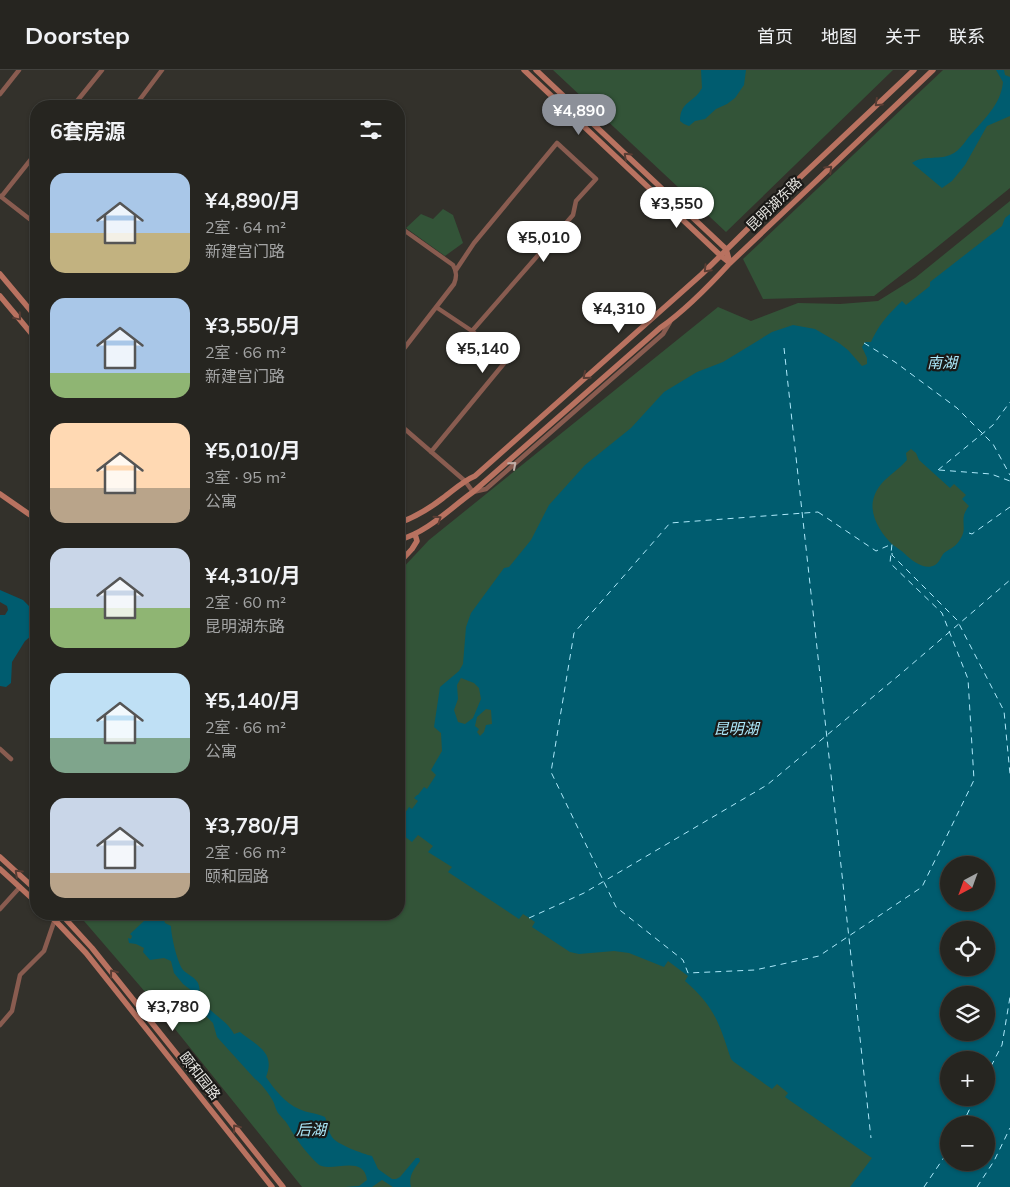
<!DOCTYPE html>
<html lang="zh">
<meta charset="utf-8">
<style>
:root{--surface:#262520;--page:#32312d;--text:#f1f3f6;--muted:#a4a5a5;--line:#42423e;--accent:#8c9099}
body{margin:0;font-family:Mulish,"Noto Sans SC",sans-serif;background:var(--page);color:var(--text);height:100vh;display:flex;flex-direction:column;font-size:19px;white-space:nowrap}
*{box-sizing:border-box;margin:0}
p{font-size:16px;color:var(--muted)}
.icon{flex:none;width:28px;height:28px;fill:none;stroke:currentColor;stroke-width:2;stroke-linecap:round;stroke-linejoin:round}
.map{position:relative;flex:1;overflow:hidden}
.drawer{position:absolute;left:30px;top:30px;width:375px;height:820px;display:flex;flex-direction:column;background:var(--surface);border-radius:20px;box-shadow:0 1px 4px #0004,0 0 0 1px var(--line)}
.drawer>*{flex:none}
.needle{width:32px;rotate:221deg}
.controls{position:absolute;left:940px;top:786px;display:grid;gap:10px}
.controls a{display:grid;place-items:center;width:55px;height:55px;border-radius:50%;background:var(--surface);box-shadow:0 1px 4px #0004,0 0 0 1px var(--line);font-size:25px}
.price{position:absolute;translate:-50% -42px;padding:0 11px;border-radius:18px;background:#fff;color:#222;font-size:16px;line-height:32px;filter:drop-shadow(0 1px 2px #0008)}
.price::after{content:'';position:absolute;left:50%;top:30px;width:15px;height:11px;margin-left:-8px;background:inherit;clip-path:polygon(0 0,100% 0,50% 100%)}
.price.active{background:var(--accent);color:#fff}
ul{padding:0;list-style:none}
li{display:flex;align-items:center;gap:15px;height:125px;padding:0 20px}
li span{display:grid;place-items:center;flex:none;width:140px;height:100px;border-radius:15px;color:#555}
li>.icon{margin-inline-start:auto}
span .icon{width:60px;height:60px;fill:#fffc;stroke-width:1}
li b{font-size:21px}
h2{display:flex;justify-content:space-between;align-items:center;height:60px;padding:0 20px;font-size:21px}
header{display:flex;align-items:center;gap:30px;box-sizing:border-box;height:70px;padding:0 25px;background:var(--surface);border-bottom:1px solid var(--line)}
header strong{font-size:24px}
nav{display:flex;gap:28px;margin-inline-start:auto;font-size:18px}
.map>svg:first-child{display:block}
</style>
<header>
<strong>Doorstep</strong>
<nav><a>首页</a><a>地图</a><a>关于</a><a>联系</a></nav>
</header>
<div class="map">
<svg width="1010" height="1117" viewBox="0 0 1010 1117">
<rect width="100%" height="100%" fill="#33312b"/>
<!-- green -->
<path fill="#335438" fill-rule="evenodd" d="M 553,0 L 893,0 L 726,162 Z
M 943,0 L 1010,0 L 1010,118 L 931,182 L 874,226 L 763,229 L 743,189 Z
M 1010,131 L 1010,1117 L 302,1117 L 146,923 L 78,844 L 399,844 L 399,502 L 429,470 L 718,237 L 751,251 L 798,233 L 840,234 L 878,231 L 915,208 ZM 949,795 L 986,795 L 986,832 L 949,832 ZM 949,860 L 986,860 L 986,898 L 949,898 ZM 949,925 L 986,925 L 986,962 L 949,962 ZM 949,990 L 986,990 L 986,1028 L 949,1028 ZM 949,1055 L 986,1055 L 986,1092 L 949,1092 Z
M 443,139 L 453,145 L 463,173 L 445,186 L 406,158 L 421,144 L 433,149 Z"/>
<!-- water -->
<path fill="#005c6f" fill-rule="evenodd" d="M 701,0 L 746,0 L 744,15 L 735,28 L 727,34 L 716,39 L 705,49 L 695,51 L 689,56 L 684,54 L 680,51 C 680,31 694,33 702,18 Z
M 996,0 L 1004,0 L 1005,5 L 1010,7 L 1010,46 L 987,56 L 965,95 L 952,111 L 942,118 L 912,93 C 923,85 938,90 950,85 C 962,80 965,70 974,61 C 987,46 1001,33 1003,12 Z
M 1010,144 L 1010,1117 L 850,1117 L 872,1088 L 785,1027 L 788,1023 L 777,1014 L 772,1019 L 734,992 L 731,989 C 719,953 715,937 685,911 L 688,906 L 668,891 L 664,897 L 629,883 L 614,881 L 579,884 L 570,882 L 532,857 L 535,852 L 523,844 L 519,849 L 448,802 L 452,797 L 428,782 L 433,776 L 418,765 L 412,772 L 399,762 L 399,752 L 409,737 L 412,739 L 418,731 L 414,728 L 417,725 L 418,725 L 424,717 L 427,719 L 436,705 L 431,700 L 442,681 L 441,663 L 434,657 L 440,617 L 459,601 L 463,594 L 466,557 L 471,543 L 504,498 L 509,497 L 531,470 L 549,435 L 585,395 L 631,358 L 664,322 L 697,302 L 723,292 L 772,262 L 793,255 L 815,259 L 839,273 L 848,280 L 862,296 L 867,294 L 867,288 L 862,277 L 865,272 L 871,272 C 880,253 887,246 902,231 L 906,235 L 930,216 L 930,212 L 1002,156 L 1005,148 ZM 911,379 L 916,383 L 919,390 L 950,418 L 954,414 L 966,425 L 962,429 L 969,436 C 958,449 968,457 961,468 C 956,477 951,478 944,483 C 941,486 940,492 935,495 C 925,501 911,490 905,484 C 901,480 897,478 893,475 C 881,464 868,444 874,427 C 880,409 896,403 907,390 L 906,383 ZM 461,608 L 474,613 L 479,618 L 481,629 L 473,648 L 465,654 L 458,652 L 454,640 L 458,629 L 457,615 ZM 486,639 L 491,640 L 492,654 L 486,655 L 484,662 L 480,666 L 477,662 L 479,659 L 475,656 L 477,647 ZM 949,795 L 986,795 L 986,832 L 949,832 ZM 949,860 L 986,860 L 986,898 L 949,898 ZM 949,925 L 986,925 L 986,962 L 949,962 ZM 949,990 L 986,990 L 986,1028 L 949,1028 ZM 949,1055 L 986,1055 L 986,1092 L 949,1092 Z
M 0,520 L 23,530 L 36,543 L 36,562 L 25,571 L 12,592 L 11,613 L 6,617 L 0,616 L 0,545 L 5,545 L 8,540 L 7,536 L 0,532 Z
M 149,844 L 162,844 L 165,853 L 171,856 C 171,865 177,892 183,900 C 188,905 195,907 198,913 C 201,920 198,926 204,934 C 214,945 227,951 234,964 L 240,962 C 257,976 276,982 266,1007 C 274,1019 285,1033 299,1039 C 307,1043 317,1043 325,1047 C 328,1054 328,1061 332,1067 C 336,1074 363,1084 372,1086 L 378,1099 L 392,1109 L 396,1109 L 400,1107 L 416,1088 L 419,1088 L 420,1091 C 414,1099 408,1106 411,1117 L 393,1117 L 382,1110 L 372,1117 L 345,1117 L 359,1116 L 367,1110 C 364,1083 329,1104 318,1094 C 306,1083 296,1069 288,1055 C 285,1050 281,1047 278,1043 C 276,1040 275,1036 274,1033 C 271,1026 260,1012 255,1009 L 217,967 L 213,953 L 198,938 L 192,921 L 183,914 L 174,903 L 171,891 L 164,888 L 150,890 L 143,882 L 144,878 L 136,874 L 129,873 L 128,868 L 131,869 L 132,866 L 130,864 L 144,851 Z"/>
<g fill="none" stroke-linecap="round" stroke-linejoin="round">
<!-- ferry -->
<path stroke="#ade9fb" stroke-width="1" stroke-dasharray="6 5" stroke-linecap="butt" d="M 864,273 L 895,292 L 957,338 L 993,374 L 1010,405
M 784,278 L 871,1068
M 938,400 L 993,355 L 1010,332
M 939,400 L 991,404 L 1010,411
M 818,442 L 876,481 L 892,474 L 890,493 L 942,543 L 968,609 L 974,710 L 922,817 L 819,886 L 755,900 L 688,903 L 683,890 L 616,837 L 551,702 L 574,563 L 670,453 Z
M 969,463 L 972,464 L 1010,437
M 892,483 L 892,485 L 957,550 L 1004,641 L 1010,704
M 529,848 L 584,823 L 767,715 L 904,601 L 1010,510
M 986,1006 L 1002,975 L 1010,927
M 962,1055 L 975,1028
M 924,1117 L 949,1080
M 977,1117 L 994,1091 L 1010,1058"/>
<!-- street -->
<path stroke="#895c50" stroke-width="4.5" d="M 0,24 L 19,0
M 73,36 L 102,0
M 135,36 L 162,0
M 0,126 L 36,154
M 1,127 L 36,83
M 456,200 L 474,173 L 557,73 L 596,109 L 576,131 L 573,145 L 472,261
M 399,285 L 454,214 C 457,207 457,202 453,195 L 401,158
M 399,354 L 465,411 L 473,422 L 486,419 L 663,264 L 670,252
M 431,382 L 506,291 L 472,261 L 436,237
M 0,679 L 11,689
M 0,839 L 20,817
M 0,955 L 12,941 L 20,905 L 44,881 L 55,849"/>
<!-- secondary -->
<path stroke="#b97260" stroke-width="5.5" d="M 524,0 L 720,185 L 730,193
M 536,0 L 726,179 L 730,193
M 0,204 L 36,247
M 0,226 L 36,269
M 0,424 L 36,449
M 399,453 C 415,447 429,439 443,428 C 454,420 463,411 475,406 L 702,204 L 791,116 L 914,0
M 399,470 C 428,462 449,439 473,422 L 660,258 C 686,240 709,216 730,193 L 933,0
M 399,493 L 412,479 L 417,471 L 415,464
M 0,787 L 36,820
M 0,799 L 36,832
M 49,844 L 86,883 L 272,1117
M 61,844 L 92,878 L 283,1117"/>
</g>
<!-- one-way arrows -->
<defs><path id="oneway-chevron" d="M-2-3.5L2.5 0L-2 3.5" fill="none" stroke-width="1.6" stroke-linecap="round" stroke-linejoin="round" transform="scale(1.25)"/></defs>
<g stroke="#5a3d34">
<use href="#oneway-chevron" transform="translate(878 33) rotate(137)"/>
<use href="#oneway-chevron" transform="translate(627 86) rotate(-137)"/>
<use href="#oneway-chevron" transform="translate(829 99) rotate(-44)"/>
<use href="#oneway-chevron" transform="translate(707 199) rotate(134)"/>
<use href="#oneway-chevron" transform="translate(18 247) rotate(50)"/>
<use href="#oneway-chevron" transform="translate(586 306) rotate(139)"/>
<use href="#oneway-chevron" transform="translate(438 449) rotate(-34)"/>
<use href="#oneway-chevron" transform="translate(18 803) rotate(-137)"/>
<use href="#oneway-chevron" transform="translate(113 903) rotate(-128)"/>
<use href="#oneway-chevron" transform="translate(236 1058) rotate(-128)"/>
</g>
<use stroke="#c1aea7" href="#oneway-chevron" transform="translate(513 395) rotate(-41)"/>
<g text-anchor="middle" dominant-baseline="central" stroke-width="4.5" stroke-linejoin="round" paint-order="stroke">
<!-- street labels -->
<g font-size="14" fill="#e6e5e1" stroke="#1a1917">
<text transform="translate(774 134) rotate(-44)">昆明湖东路</text>
<text transform="translate(200 1006) rotate(52)">颐和园路</text>
</g>
<!-- water labels -->
<g font-size="15" font-style="italic" fill="#ade9fb" stroke="#1a1917">
<text x="942" y="292">南湖</text>
<text x="736" y="658">昆明湖</text>
<text x="311" y="1059">后湖</text>
</g>
</g>
</svg>
<div class="controls">
<a><svg class="needle" viewBox="-14 -14 28 28"><path d="M0-13l5 13h-10z" fill="#e53935"/><path d="M0 13l5-13h-10z" fill="#a4a5a5"/></svg></a>
<a><svg class="icon" aria-label="locate" viewBox="0 0 24 24"><circle cx="12" cy="12" r="6"/><path d="M12 2v4M12 18v4M2 12h4M18 12h4"/></svg></a>
<a><svg class="icon" aria-label="layers" viewBox="0 0 24 24"><path d="M12 4l9 5-9 5-9-5zM3 14l9 5 9-5"/></svg></a>
<a>+</a>
<a>−</a>
</div>
<b class="price active" style="left:579px;top:66px">¥4,890</b>
<b class="price" style="left:677px;top:159px">¥3,550</b>
<b class="price" style="left:544px;top:193px">¥5,010</b>
<b class="price" style="left:619px;top:264px">¥4,310</b>
<b class="price" style="left:483px;top:304px">¥5,140</b>
<b class="price" style="left:173px;top:962px">¥3,780</b>
<section class="drawer">
<h2>6套房源<svg class="icon" aria-label="filters" viewBox="0 0 24 24"><path d="M4 7h16M4 17h16"/><circle cx="9" cy="7" r="2"/><circle cx="15" cy="17" r="2"/></svg></h2>
<ul>
<li><span style="background:linear-gradient(#a9c7e8 60%,#c2b280 0)"><svg class="icon" aria-label="home" viewBox="0 0 24 24"><path d="M3 11l9-7 9 7M6 9v11h12V9"/></svg></span><div><b>¥4,890/月</b><p>2室 · 64 m²</p><p>新建宫门路</p></div></li>
<li><span style="background:linear-gradient(#a9c7e8 75%,#8fb573 0)"><svg class="icon" aria-label="home" viewBox="0 0 24 24"><path d="M3 11l9-7 9 7M6 9v11h12V9"/></svg></span><div><b>¥3,550/月</b><p>2室 · 66 m²</p><p>新建宫门路</p></div></li>
<li><span style="background:linear-gradient(#ffd9b3 65%,#b9a48a 0)"><svg class="icon" aria-label="home" viewBox="0 0 24 24"><path d="M3 11l9-7 9 7M6 9v11h12V9"/></svg></span><div><b>¥5,010/月</b><p>3室 · 95 m²</p><p>公寓</p></div></li>
<li><span style="background:linear-gradient(#c9d6e8 60%,#8fb573 0)"><svg class="icon" aria-label="home" viewBox="0 0 24 24"><path d="M3 11l9-7 9 7M6 9v11h12V9"/></svg></span><div><b>¥4,310/月</b><p>2室 · 60 m²</p><p>昆明湖东路</p></div></li>
<li><span style="background:linear-gradient(#bfe0f5 65%,#7fa58c 0)"><svg class="icon" aria-label="home" viewBox="0 0 24 24"><path d="M3 11l9-7 9 7M6 9v11h12V9"/></svg></span><div><b>¥5,140/月</b><p>2室 · 66 m²</p><p>公寓</p></div></li>
<li><span style="background:linear-gradient(#c9d6e8 75%,#b9a48a 0)"><svg class="icon" aria-label="home" viewBox="0 0 24 24"><path d="M3 11l9-7 9 7M6 9v11h12V9"/></svg></span><div><b>¥3,780/月</b><p>2室 · 66 m²</p><p>颐和园路</p></div></li>
</ul>
</section>
</div>
